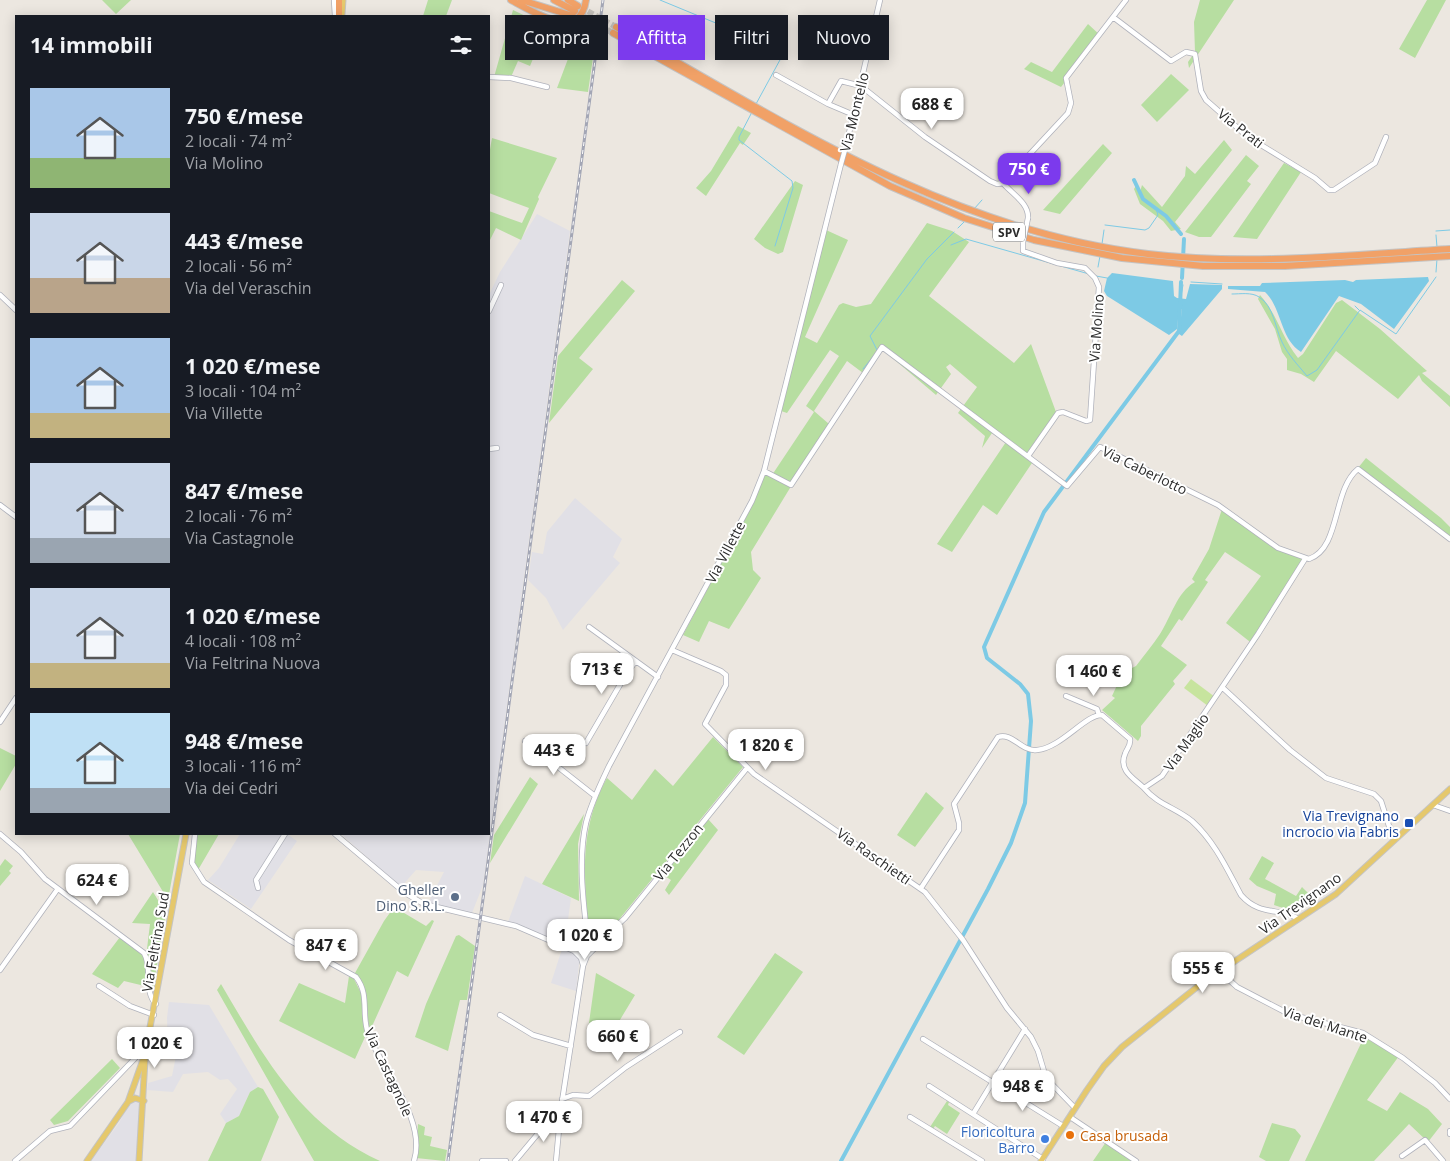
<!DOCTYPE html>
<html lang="it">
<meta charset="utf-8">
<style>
:root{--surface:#171b24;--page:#242831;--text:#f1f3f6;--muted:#9ea1a6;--accent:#7c3aed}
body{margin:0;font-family:"Open Sans",sans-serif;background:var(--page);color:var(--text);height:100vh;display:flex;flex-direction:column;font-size:19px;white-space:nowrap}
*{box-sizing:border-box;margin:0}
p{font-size:16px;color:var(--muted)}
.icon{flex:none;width:28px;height:28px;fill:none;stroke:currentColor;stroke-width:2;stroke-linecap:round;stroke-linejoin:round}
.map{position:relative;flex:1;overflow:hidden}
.panel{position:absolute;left:15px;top:15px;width:475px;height:820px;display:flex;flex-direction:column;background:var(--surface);border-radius:0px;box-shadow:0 2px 12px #0003}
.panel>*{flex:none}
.guide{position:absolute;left:505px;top:15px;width:475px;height:45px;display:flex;gap:10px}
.price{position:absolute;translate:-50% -42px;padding:0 11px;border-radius:10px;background:#fff;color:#222;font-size:16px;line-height:32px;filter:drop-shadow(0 1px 2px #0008)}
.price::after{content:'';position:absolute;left:50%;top:30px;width:15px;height:11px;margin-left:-8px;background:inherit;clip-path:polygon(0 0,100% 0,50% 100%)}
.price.selected{background:var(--accent);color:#fff}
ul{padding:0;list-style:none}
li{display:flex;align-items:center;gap:15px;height:125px;padding:0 15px}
li span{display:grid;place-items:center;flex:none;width:140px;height:100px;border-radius:0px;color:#555}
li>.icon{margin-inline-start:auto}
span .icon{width:60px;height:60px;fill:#fffc;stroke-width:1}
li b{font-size:21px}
h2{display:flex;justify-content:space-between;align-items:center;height:60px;padding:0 15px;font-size:21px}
.tag{padding:0 18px;border-radius:0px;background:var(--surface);box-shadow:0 2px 12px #0003;font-size:18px;line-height:45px}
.tag.selected{background:var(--accent);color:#fff}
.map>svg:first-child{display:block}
</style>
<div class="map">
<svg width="1450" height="1161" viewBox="0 0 1450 1161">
<rect width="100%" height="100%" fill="#ece7e0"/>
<!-- industrial -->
<path fill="#e1e0e6" d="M 537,214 L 570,231 L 483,885 L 472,913 L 428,903 L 444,872 L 416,870 L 401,887 L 341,834 L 489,834 L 489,295 L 500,272 Z
M 575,498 L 622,539 L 613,557 L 620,563 L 563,630 L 546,598 L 528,580 L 532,552 L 543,554 L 547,532 Z
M 240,834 L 287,834 L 297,841 L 251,909 L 208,880 L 219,868 Z
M 525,876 L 571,898 L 567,927 L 556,922 L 549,938 L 508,922 Z
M 562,949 L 580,955 L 576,991 L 551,983 Z
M 169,1002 L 209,1005 L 258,1087 L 250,1092 L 239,1116 L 226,1123 L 220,1114 L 237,1089 L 228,1079 L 220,1080 L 208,1072 L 183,1074 L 173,1092 L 147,1090 L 148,1083 L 172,1076 L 176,1056 L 168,1051 L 167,1018 Z
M 130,1102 L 140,1102 L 136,1161 L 91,1161 L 119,1123 Z"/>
<!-- green -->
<path fill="#b7dea1" d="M 102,0 L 131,0 L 116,14 Z
M 428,0 L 452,0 L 446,16 L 423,16 Z
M 1200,0 L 1234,0 L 1189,68 L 1188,62 L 1195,52 L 1194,22 Z
M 1427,0 L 1446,0 L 1415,58 L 1399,49 Z
M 513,10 L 542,24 L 531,53 L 535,54 L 530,66 L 518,61 L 511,77 L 494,77 Z
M 1088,24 L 1101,36 L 1061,87 L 1024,69 L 1031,62 L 1052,72 Z
M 577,35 L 595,44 L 588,92 L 557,88 Z
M 1171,74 L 1189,90 L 1157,122 L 1141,105 Z
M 738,126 L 751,133 L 743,145 L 740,143 L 706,196 L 696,188 L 711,171 Z
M 492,138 L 557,158 L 538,197 L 539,199 L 521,240 L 496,228 L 489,242 L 489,211 L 522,223 L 529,208 L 489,193 L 489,155 Z
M 1224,140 L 1232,150 L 1175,222 L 1181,229 L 1171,231 L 1163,221 L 1140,204 L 1134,189 L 1137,184 L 1140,192 L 1142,185 L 1162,207 L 1185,176 L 1186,166 L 1195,174 Z
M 1103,144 L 1112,153 L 1060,214 L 1043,210 Z
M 1246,155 L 1259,166 L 1247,181 L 1251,184 L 1211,237 L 1199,237 L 1185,232 Z
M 1284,163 L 1301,172 L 1257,239 L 1233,237 Z
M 795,181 L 803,185 L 783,252 L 778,254 L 765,248 L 754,239 Z
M 927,223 L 952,231 L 969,242 L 929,296 L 1014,363 L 1031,344 L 1056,412 L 1024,457 L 1032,463 L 997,515 L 983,505 L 952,552 L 937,544 L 1006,442 L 992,433 L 982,448 L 985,436 L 958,413 L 977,387 L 950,364 L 946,367 L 951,374 L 936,395 L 883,350 L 863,373 L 847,361 L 814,411 L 829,424 L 751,552 L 753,570 L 761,578 L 729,629 L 709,621 L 699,642 L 683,635 L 754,501 L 765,471 L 772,475 L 814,412 L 806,406 L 839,356 L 830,350 L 787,413 L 781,411 L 826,230 L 848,240 L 805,337 L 817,343 L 839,305 L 843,303 L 856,307 L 871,304 Z
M 622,280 L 635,291 L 579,358 L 593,369 L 549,423 L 558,356 Z
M 1260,295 C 1277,314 1282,338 1298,358 L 1303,354 L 1336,303 L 1342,300 L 1380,329 L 1427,371 L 1422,373 L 1450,396 L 1450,407 L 1422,381 L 1419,375 L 1398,399 L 1336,351 L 1314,382 L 1301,374 L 1287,370 L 1287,359 L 1282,352 L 1275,329 L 1258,299 Z
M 1366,458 L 1441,518 L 1450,527 L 1450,540 L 1358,468 Z
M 1222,509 L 1272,545 L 1306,560 L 1254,645 L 1226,623 L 1261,576 L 1225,552 L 1205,580 L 1208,582 L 1182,621 L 1179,619 L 1161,646 L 1187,665 L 1173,681 L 1175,684 L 1141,726 L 1141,736 L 1138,741 L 1102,710 L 1115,698 L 1112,696 L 1125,668 L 1129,665 L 1132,668 L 1136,666 C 1144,655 1153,645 1160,634 C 1171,617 1177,592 1195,582 L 1192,579 L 1209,549 Z
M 713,737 L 743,767 L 617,922 L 597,934 L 592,931 L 588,923 C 583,870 581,825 607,778 L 632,800 L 655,769 L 673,786 Z
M 0,748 L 16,756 L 16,764 L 0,791 Z
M 530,777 L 538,784 L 490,863 L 494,835 Z
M 926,792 L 944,808 L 915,847 L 897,835 Z
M 584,814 L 578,844 L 579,901 L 542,884 Z
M 708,819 L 718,830 L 669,895 L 665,890 L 671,880 L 663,875 Z
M 128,834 L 180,834 L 168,900 Z
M 197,834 L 219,834 L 198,870 L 194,862 Z
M 1262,856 L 1274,863 L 1265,879 L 1296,896 L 1302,887 L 1308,893 L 1298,913 L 1274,905 L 1276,894 L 1257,886 L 1249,879 Z
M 5,859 L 13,866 L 9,871 L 11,873 L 0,886 L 0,866 Z
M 153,892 L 166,913 L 153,988 L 124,981 L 118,988 L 92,974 L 120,937 L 146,957 L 150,924 L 132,923 Z
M 394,907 L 426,926 L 432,920 L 434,921 L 408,977 L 397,971 L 369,1033 L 366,992 L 355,973 L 384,921 Z
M 459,935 L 475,946 L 467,1000 L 460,1000 L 448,1051 L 415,1037 L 426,1004 L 456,936 Z
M 775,953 L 803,972 L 744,1055 L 717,1037 Z
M 596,973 L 635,995 L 609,1038 L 598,1028 L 591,1040 L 587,1037 Z
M 349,976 L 354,979 L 361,993 L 365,1037 L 355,1059 L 279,1021 L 299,983 L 345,1003 Z
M 221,984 C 264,1057 300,1124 380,1161 L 314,1161 L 217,990 Z
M 1365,1035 L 1399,1056 L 1367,1100 L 1387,1111 L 1400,1092 L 1428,1109 L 1442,1124 L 1428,1142 L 1409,1124 L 1374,1161 L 1305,1161 Z
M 112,1059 L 120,1068 L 68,1121 L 54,1125 L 50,1120 Z
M 258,1087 L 263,1089 L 279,1117 L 261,1161 L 208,1161 L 226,1123 L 239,1116 L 250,1092 Z
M 947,1101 L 949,1102 L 948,1105 L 960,1113 L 947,1134 L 935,1126 L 933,1129 L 930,1127 Z
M 1272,1123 L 1295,1129 L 1301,1136 L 1289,1161 L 1266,1161 L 1259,1157 Z
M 418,1124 L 425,1127 L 424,1135 L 432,1137 L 430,1146 L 447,1150 L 445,1161 L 416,1158 Z
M 1106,1142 L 1134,1161 L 1093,1161 Z"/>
<!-- pitch -->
<path fill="#c7e49e" d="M 1191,679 L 1215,697 L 1208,706 L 1184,688 Z"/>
<!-- water -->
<path fill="#7dcae5" d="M 1112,273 L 1173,281 L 1174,296 L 1177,298 L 1186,299 L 1190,284 L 1222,285 L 1222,289 L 1182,336 L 1179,334 L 1182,309 L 1179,309 L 1177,329 L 1169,335 L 1107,296 L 1104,291 L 1107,278 Z
M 1428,277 L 1429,281 L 1394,329 L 1361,304 L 1339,296 L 1301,352 C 1280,339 1282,308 1265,292 L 1228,289 L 1228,286 L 1260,286 L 1262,283 L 1345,280 L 1353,282 L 1356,280 Z"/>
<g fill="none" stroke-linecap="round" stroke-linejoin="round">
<!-- stream -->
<path stroke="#7dcae5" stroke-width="1" d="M 660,0 L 723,26 L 780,55 L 781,58 L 756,104
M 752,112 L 739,137 L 739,140 L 792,181 L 793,188 L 775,246
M 974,209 L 982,200
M 1105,225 L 1145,230 L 1149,228 L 1158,215 L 1156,209
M 958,228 L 964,222
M 1436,231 L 1450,230
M 1436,235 L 1437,247
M 1102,244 L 1104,230
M 951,245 L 966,239 L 1089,274
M 1098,267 L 1100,256
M 1436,272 L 1437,259
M 1096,276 L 1107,278
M 1191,282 L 1222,284
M 1232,294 C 1240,294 1252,292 1259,297 C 1274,306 1275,328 1282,342 C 1288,355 1298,365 1307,376 L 1317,370 L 1360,310 L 1396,334 L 1436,277
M 1181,296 L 1183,285
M 1355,306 L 1359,310
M 877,350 L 870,336 L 927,259 L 954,232
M 863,369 L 875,354"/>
<!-- canal -->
<path stroke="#7dcae5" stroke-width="4" d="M 1134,180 L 1143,199 L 1166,216 L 1181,234
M 1182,278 L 1184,239
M 841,1161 L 988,889 L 1011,843 L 1025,803 L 1031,721 L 1028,694 L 1020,684 L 987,658 L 984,647 L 1044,512 L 1179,331 L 1181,282"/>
<!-- highway-tunnel -->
<path stroke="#c6c2bc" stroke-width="6" stroke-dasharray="6 3" stroke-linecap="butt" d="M 580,7 L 616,27
M 576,12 L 613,33"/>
<defs>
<path id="minor" d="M 334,0 L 335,16
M 1113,17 L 1171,61 L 1186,52 L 1195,54 L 1201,91 L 1206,100 L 1248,137 L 1315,178 L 1329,190 L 1334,190 L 1375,163 L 1386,137
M 776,75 L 828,104 L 841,81 L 861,86 L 925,137 L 990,181 L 997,184 L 1003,183 L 1068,113 L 1071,103 L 1066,78 L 1126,0
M 489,77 L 511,78 L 547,87
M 828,104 L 854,115
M 846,146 L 880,0
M 1003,183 C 1012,194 1029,203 1028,218
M 1023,242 L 1023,251 L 1057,263 L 1085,268 L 1095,278 L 1099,287 L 1090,420 L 1086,421 L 1063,412 L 1058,413 L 1028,456
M 0,295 L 16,310
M 489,311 L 501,285
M 489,449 L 497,448
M 764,471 L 791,485 L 882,347 L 1067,486 L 1100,447 L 1218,505 L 1278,548 L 1309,559 C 1341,548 1332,490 1358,469 L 1450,539
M 0,505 L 16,517
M 589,627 L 658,677
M 672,650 L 721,671 L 726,675 L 726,685 L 705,724 L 754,774 L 925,892 L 963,940 L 1007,1008 L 1031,1037 L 1038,1051 L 1046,1078 L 1075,1108
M 1223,688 L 1290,750 L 1326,778 L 1374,794 L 1381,801 L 1389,826 L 1397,838
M 1066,696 L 1097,709 L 1099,715
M 0,722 L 16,698
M 525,741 L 595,796
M 586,743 L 628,671 L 636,661
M 1144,788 C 1157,804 1176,808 1192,821 C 1215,842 1227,869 1241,895 C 1260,917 1281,907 1298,919
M 1433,805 L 1450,811
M 0,834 L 21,852 L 45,879 L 144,953 C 153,968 143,991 156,1004
M 195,834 L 192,863 L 204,882 L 289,940 L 356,977 C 370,995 361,1014 368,1033 C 382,1071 427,1119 414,1161
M 335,834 L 405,893 L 424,904 L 516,926 L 574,951 L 583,952 L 587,948
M 258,888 L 256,880 L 285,834
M 921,888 L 959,830 L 959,823 L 954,804 L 998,737 C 1012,732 1022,752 1037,750 C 1061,748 1086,714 1102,715 L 1130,739 C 1131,746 1127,748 1125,754 C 1118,771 1135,779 1144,788 L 1162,776 L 1258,634 L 1305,559
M 596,937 L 611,931 L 625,918 L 747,768
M 594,949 L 588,949 L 585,944 L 587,934 C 583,899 578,858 586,823 C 591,803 600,785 609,766 L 752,501 L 764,471 L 841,164
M 574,951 L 581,958 L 583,965
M 1223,969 L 1227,978 L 1237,987 L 1289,1014 L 1363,1033 L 1403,1058 L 1435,1083 L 1450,1099
M 0,970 L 57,890
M 99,986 L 130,1006 L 154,1015
M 500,1015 L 533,1035 L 571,1046
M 923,1039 L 1063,1126
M 929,1086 L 1043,1159
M 562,1099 L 573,1095 L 589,1096 L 626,1067 L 680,1032
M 973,1114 L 1025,1029
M 910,1117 L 982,1161
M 1070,1117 L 1136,1161
M 1450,1131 L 1450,1134
M 1402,1156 L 1425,1140 L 1443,1161
M 15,1161 L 50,1131 L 70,1126 L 141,1052 L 146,1050
M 482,1161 L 506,1161
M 515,1161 C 522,1153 557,1110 561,1108
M 556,1161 L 561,1108 L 583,966 L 587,956 L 599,944 L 597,938 L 586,926"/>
<path id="major" d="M 342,14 L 343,0
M 129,1101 L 135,1098 L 144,1101
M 87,1161 L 128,1102 L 145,1054 L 186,834
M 139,1161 L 145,1060
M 1041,1161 L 1087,1090 L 1104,1066 L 1122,1047 L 1202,983 L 1336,894 L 1450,789"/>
<path id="highway" d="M 511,0 C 532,11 580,43 586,0
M 521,0 L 573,16
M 554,0 L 575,11
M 568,0 L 578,6
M 339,16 L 339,0
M 616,27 C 785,123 951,231 1148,254 C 1249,266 1350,255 1450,249
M 613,33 L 890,186 L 964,218 L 1034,240 L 1122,258 L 1203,266 L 1285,266 L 1450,256"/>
</defs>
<!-- minor casing -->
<use href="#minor" stroke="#b0b2bb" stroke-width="6"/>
<!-- major casing -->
<use href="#major" stroke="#c4c4c4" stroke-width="7"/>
<!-- highway casing -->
<use href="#highway" stroke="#c4c4c4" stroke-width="8"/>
<!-- minor -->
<use href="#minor" stroke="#fff" stroke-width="4.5"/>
<!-- major -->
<use href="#major" stroke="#e5c86c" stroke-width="5"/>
<!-- highway -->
<use href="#highway" stroke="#f1a167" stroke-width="6"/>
<defs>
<path id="rail" d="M 448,1161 L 603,0"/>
</defs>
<!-- rail casing -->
<use href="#rail" stroke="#a3a6b5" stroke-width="3"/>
<!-- rail -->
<use href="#rail" stroke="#fff" stroke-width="1" stroke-dasharray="4" stroke-linecap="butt"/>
<defs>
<path id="minor-bridge" d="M 841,164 L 846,146
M 1023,242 L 1028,218"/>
</defs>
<!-- minor-bridge casing -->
<use href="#minor-bridge" stroke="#b0b2bb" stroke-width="6" stroke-linecap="butt"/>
<!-- minor-bridge -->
<use href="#minor-bridge" stroke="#fff" stroke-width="4.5"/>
</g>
<!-- markers -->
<rect fill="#1a4fb4" stroke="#fff" stroke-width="2" x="1404" y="818" width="10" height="10" rx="2.5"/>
<circle fill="#5c6f8a" stroke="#fff" stroke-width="2" cx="455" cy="897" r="5"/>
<circle fill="#e8710a" stroke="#fff" stroke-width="2" cx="1070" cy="1135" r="5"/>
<circle fill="#3f7fe0" stroke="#fff" stroke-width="2" cx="1045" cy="1139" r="5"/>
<g text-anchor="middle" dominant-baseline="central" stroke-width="4" stroke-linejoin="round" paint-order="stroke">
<!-- shield labels -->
<rect fill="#fff" stroke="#6b6b6b" stroke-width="1" x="993" y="222.5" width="32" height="19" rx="4"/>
<g font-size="12" font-weight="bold" fill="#2c2c2c">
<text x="1009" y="232">SPV</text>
</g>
<!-- street labels -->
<g font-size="14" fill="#2c2c2c" stroke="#fff">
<text transform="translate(854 112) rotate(-76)">Via Montello</text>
<text transform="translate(1241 128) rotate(38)">Via Prati</text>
<text transform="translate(1096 328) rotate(-86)">Via Molino</text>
<text transform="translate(1145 470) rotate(26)">Via Caberlotto</text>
<text transform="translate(725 552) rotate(-62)">Via Villette</text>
<text transform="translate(1186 742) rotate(-55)">Via Maglio</text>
<text transform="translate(678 852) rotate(-51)">Via Tezzon</text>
<text transform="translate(874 856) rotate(35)">Via Raschietti</text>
<text transform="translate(1300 903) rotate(-35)">Via Trevignano</text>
<text transform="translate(155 942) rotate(-80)">Via Feltrina Sud</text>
<text transform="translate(1325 1024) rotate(18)">Via dei Mante</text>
<text transform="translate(389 1072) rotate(65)">Via Castagnole</text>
</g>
<!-- transit labels -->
<g font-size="14" fill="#164399" stroke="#fff" text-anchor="end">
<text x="1399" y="815">Via Trevignano<tspan x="1399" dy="16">incrocio via Fabris</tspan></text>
</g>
<!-- service labels -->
<g font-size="14" fill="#4e5e75" stroke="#fff" text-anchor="end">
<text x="445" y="889">Gheller<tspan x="445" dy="16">Dino S.R.L.</tspan></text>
</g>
<!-- shop labels -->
<g font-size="14" fill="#366cbe" stroke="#fff" text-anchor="end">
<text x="1035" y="1131">Floricoltura<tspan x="1035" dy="16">Barro</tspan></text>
</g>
<!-- food labels -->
<g font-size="14" fill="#c56008" stroke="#fff" text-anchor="start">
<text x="1080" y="1135">Casa brusada</text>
</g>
</g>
</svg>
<b class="price" style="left:932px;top:130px">688 €</b>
<b class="price selected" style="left:1029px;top:195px">750 €</b>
<b class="price" style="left:602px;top:695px">713 €</b>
<b class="price" style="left:1094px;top:697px">1 460 €</b>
<b class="price" style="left:766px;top:771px">1 820 €</b>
<b class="price" style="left:554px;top:776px">443 €</b>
<b class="price" style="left:97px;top:906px">624 €</b>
<b class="price" style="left:585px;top:961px">1 020 €</b>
<b class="price" style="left:326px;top:971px">847 €</b>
<b class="price" style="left:1203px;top:994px">555 €</b>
<b class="price" style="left:618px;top:1062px">660 €</b>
<b class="price" style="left:155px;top:1069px">1 020 €</b>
<b class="price" style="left:1023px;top:1112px">948 €</b>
<b class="price" style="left:544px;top:1143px">1 470 €</b>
<div class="guide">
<a class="tag">Compra</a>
<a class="tag selected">Affitta</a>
<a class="tag">Filtri</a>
<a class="tag">Nuovo</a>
</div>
<section class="panel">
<h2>14 immobili<svg class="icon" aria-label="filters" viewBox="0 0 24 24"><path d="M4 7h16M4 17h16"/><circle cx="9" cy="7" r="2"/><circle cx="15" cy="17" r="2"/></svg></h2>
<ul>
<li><span style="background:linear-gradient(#a9c7e8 70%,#8fb573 0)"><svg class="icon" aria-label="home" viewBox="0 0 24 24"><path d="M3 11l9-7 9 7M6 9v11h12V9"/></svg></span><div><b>750 €/mese</b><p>2 locali · 74 m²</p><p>Via Molino</p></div></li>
<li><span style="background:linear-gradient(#c9d6e8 65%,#b9a48a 0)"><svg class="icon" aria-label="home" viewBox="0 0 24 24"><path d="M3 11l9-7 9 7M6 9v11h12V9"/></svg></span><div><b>443 €/mese</b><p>2 locali · 56 m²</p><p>Via del Veraschin</p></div></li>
<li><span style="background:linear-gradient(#a9c7e8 75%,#c2b280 0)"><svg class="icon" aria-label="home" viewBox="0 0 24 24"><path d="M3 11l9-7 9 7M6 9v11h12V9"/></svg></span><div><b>1 020 €/mese</b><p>3 locali · 104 m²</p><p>Via Villette</p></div></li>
<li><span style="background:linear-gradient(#c9d6e8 75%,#9aa5b1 0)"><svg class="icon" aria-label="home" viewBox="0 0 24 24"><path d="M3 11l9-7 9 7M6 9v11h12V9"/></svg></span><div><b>847 €/mese</b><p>2 locali · 76 m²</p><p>Via Castagnole</p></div></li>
<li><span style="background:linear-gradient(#c9d6e8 75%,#c2b280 0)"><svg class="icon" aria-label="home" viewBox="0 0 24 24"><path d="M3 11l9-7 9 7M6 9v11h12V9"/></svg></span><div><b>1 020 €/mese</b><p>4 locali · 108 m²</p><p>Via Feltrina Nuova</p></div></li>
<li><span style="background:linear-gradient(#bfe0f5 75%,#9aa5b1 0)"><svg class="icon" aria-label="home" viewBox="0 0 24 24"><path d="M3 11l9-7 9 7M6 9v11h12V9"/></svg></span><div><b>948 €/mese</b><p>3 locali · 116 m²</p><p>Via dei Cedri</p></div></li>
</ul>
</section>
</div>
